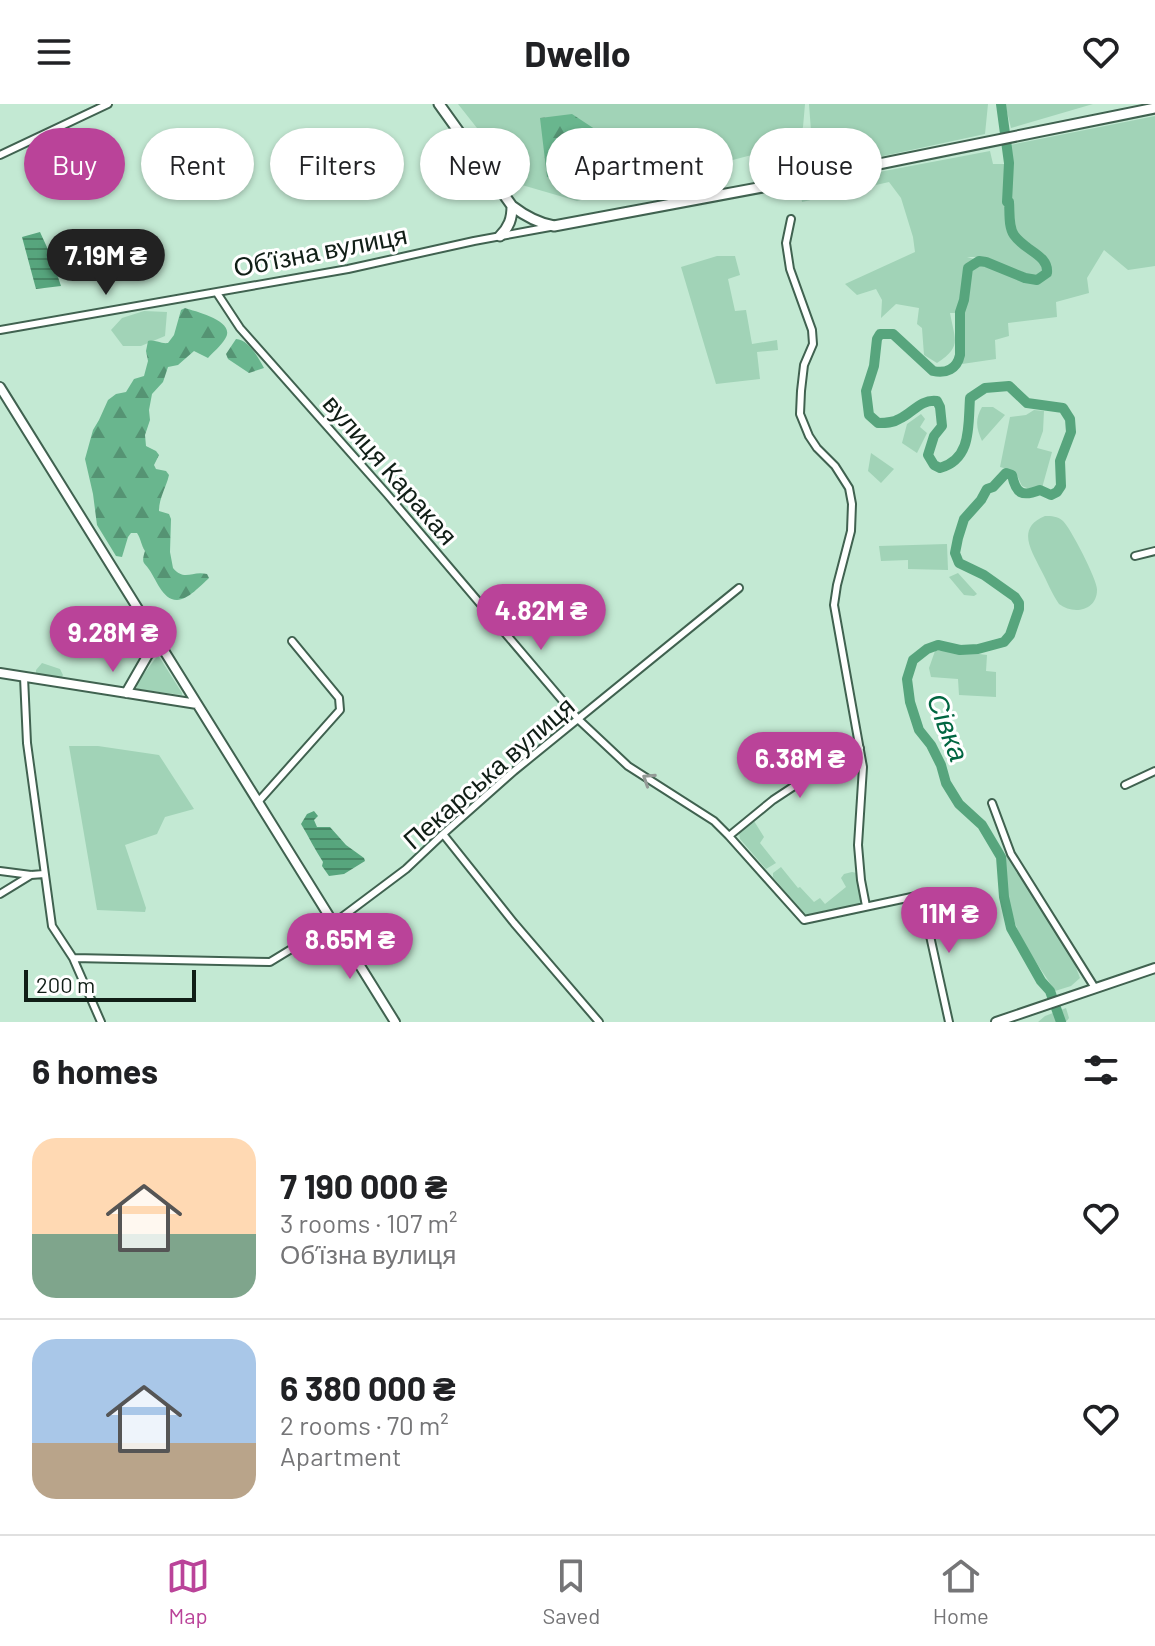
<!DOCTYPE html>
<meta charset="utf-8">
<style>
:root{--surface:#fff;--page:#f6f6f6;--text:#202124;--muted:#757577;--line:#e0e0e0;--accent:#ba4399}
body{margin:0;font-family:Barlow,sans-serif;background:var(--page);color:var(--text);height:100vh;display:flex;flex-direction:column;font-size:30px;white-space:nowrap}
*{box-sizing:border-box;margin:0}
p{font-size:26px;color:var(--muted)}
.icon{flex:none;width:44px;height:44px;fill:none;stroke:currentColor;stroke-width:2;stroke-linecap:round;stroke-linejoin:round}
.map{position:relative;height:918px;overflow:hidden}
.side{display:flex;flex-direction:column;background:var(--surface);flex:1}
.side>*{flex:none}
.banner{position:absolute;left:24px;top:24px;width:1108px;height:72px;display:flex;gap:16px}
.scale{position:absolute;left:24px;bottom:20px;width:172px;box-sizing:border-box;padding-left:8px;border:4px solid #101e16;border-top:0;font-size:22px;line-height:28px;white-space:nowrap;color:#101e16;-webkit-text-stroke:6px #fff;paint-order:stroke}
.price{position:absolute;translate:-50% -68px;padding:0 18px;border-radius:28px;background:var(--accent);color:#fff;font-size:26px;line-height:52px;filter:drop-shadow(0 2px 4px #0008)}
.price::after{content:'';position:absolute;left:50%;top:48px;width:24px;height:18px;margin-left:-12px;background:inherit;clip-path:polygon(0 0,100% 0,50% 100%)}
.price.selected{background:#222;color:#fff}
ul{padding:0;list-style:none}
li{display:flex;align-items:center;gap:24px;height:200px;padding:0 32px}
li+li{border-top:2px solid var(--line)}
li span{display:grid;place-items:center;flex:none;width:224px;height:160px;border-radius:24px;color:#555}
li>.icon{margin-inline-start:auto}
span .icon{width:96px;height:96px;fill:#fffc;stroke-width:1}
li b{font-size:34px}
h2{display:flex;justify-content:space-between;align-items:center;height:96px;padding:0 32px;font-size:34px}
.pill{padding:0 28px;border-radius:36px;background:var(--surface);box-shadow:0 2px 6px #0004;font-size:28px;line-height:72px}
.pill.selected{background:var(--accent);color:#fff}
header{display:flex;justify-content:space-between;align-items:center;height:104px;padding:0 32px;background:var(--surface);font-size:36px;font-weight:700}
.menu{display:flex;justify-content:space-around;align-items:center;height:112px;border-top:2px solid var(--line);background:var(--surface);font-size:22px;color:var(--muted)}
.menu a{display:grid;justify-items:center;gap:4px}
.menu .selected{color:var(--accent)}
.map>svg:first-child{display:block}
</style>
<header><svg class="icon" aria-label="menu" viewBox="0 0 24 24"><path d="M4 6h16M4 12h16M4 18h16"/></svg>Dwello<svg class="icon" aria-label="heart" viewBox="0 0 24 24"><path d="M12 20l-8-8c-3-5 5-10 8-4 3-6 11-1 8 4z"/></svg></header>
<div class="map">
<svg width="1155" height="918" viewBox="0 0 1155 918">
<defs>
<pattern id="forest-firs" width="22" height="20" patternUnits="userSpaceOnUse" patternTransform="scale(2)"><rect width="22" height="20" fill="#69b68e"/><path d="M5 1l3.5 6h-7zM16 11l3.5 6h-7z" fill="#559373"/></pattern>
<pattern id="water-rules" width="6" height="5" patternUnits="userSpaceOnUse" patternTransform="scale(2)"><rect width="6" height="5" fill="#57a57d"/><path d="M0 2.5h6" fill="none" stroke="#478665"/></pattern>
</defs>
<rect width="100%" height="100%" fill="#c3e9d3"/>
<!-- green -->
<path fill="#a1d3b7" d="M 458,0 L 805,0 L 803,23 L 797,36 L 790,36 L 782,43 L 577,97 L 522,81 Z
M 809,0 L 988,0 L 985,30 L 814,67 Z
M 1005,0 L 1093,0 L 1011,24 Z
M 1155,12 L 1155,162 L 1128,166 L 1104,146 L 1087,174 L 1089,189 L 1056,198 L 1057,213 L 1008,219 L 1009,232 L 995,236 L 996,255 L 962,260 L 962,209 L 966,197 L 970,166 L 981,161 L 1036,179 L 1050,172 L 1048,155 L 1030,139 L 1042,158 L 1044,167 L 1036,173 L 980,153 L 967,153 L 974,155 C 962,166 963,193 956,209 L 950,209 C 955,237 962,242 937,259 L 924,251 L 922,224 L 917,220 L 919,204 L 896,200 L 881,214 L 882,196 L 876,185 L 857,191 L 845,180 L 915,148 L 913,133 L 901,94 L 889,78 L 802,98 L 800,83 L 990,47 L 993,60 L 1005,60 L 1004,86 L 1010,87 L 1012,60 L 1010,41 Z
M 717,152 L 735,152 L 740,171 L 728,175 L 735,207 L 746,206 L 752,240 L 777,236 L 778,246 L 757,248 L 760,275 L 716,280 L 681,163 Z
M 144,207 L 167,208 L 165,232 L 141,242 L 123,242 L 111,226 L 122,214 Z
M 982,303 L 993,303 L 1005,311 L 982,337 C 976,324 975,315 982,303 Z
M 1034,306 L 1044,307 L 1043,327 L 1037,344 L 1052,348 L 1042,384 L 1032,386 L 1022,382 L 1015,367 L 1000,363 L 1010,313 L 1026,311 Z
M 921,310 L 925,315 L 920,323 L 927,329 L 917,349 L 902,339 L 907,320 Z
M 871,349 L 894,365 L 881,379 L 868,367 Z
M 1045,412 C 1052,412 1057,412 1063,417 C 1070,423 1098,477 1097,486 C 1097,507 1073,511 1059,500 C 1052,490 1047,477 1041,466 C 1031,446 1016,424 1045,412 Z
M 947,440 L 948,466 L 908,465 L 908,456 L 881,457 L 879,442 Z
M 958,469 L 977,490 L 974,492 L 964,491 L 949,473 Z
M 948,546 L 987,551 L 986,567 L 996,568 L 996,593 L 959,591 L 958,575 L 931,573 L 929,564 L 935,547 Z
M 158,551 L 182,589 L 182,591 L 136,585 L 137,579 Z
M 42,559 L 60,565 L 63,571 L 61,575 L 36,571 L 36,566 Z
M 69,642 L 98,642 L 159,651 L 194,705 L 165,713 L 157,730 L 125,741 L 146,804 L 145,808 L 97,806 Z
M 754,717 L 764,733 L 760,739 L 776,759 L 766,765 L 740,735 L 739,728 Z
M 1007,751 L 1010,753 L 1074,858 L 1080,874 L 1071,882 L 1055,887 C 1045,871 1033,855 1024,839 C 1009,812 1006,783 1004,753 Z
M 781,763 L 798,784 L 800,783 L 814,798 L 820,794 L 825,800 L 846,783 L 841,774 L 844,770 L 852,768 L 857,769 L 862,801 L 808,812 L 800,806 L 773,773 L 773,769 Z
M 1066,904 L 1069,914 L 1066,918 L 1038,918 L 1045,912 Z"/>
<!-- forest -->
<path fill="url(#forest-firs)" d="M 572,10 L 619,41 L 571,81 L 547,73 L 540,14 Z
M 185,204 C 197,208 237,217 225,235 C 221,242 213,248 208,254 L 194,247 L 178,261 L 168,263 L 163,278 L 152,290 L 149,306 L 150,316 L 145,331 L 146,342 L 156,347 L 159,351 L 154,361 L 156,365 L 166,367 L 169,371 C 166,384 159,394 159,407 L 169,410 L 171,415 L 170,448 L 173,464 C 185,478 192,466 207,470 L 209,474 C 201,481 188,496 177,496 C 162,496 156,474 148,464 C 147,462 145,461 144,459 C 142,456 144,450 145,447 C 141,441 141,435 137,429 L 131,429 L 128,433 L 122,453 L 116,452 L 97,421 L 93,390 L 85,355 L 93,326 L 99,316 L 108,296 L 116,290 L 126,288 L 134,275 L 144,272 L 148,257 L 146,247 L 148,237 C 155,235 160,240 168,239 L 174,231 L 181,206 Z
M 236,235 C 249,236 258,253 264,264 L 249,269 L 228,255 L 226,250 Z"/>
<!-- water -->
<path fill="url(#water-rules)" d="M 40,128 L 51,152 L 61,182 L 36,185 L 22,133 Z
M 314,707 L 318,712 L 314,716 L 317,723 L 330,723 L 346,741 L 364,754 L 365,757 L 344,770 L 329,772 L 322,762 L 323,758 C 315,746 309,733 301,720 L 307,710 Z"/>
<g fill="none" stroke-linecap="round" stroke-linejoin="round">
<!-- river -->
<path stroke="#57a57d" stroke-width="10" d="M 1001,0 L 1009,59 L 1007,98 L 1009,98 C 1010,108 1008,122 1014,131 C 1025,147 1049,151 1047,169 L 1037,176 L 1025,174 L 986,158 L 979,157 L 968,164 L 964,196 L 960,208 L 960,251 C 957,265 946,270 933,267 L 893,230 L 880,230 L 877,235 L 874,262 L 866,287 L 869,311 L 878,319 C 886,319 893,319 899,315 C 913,309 920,295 937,297 L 940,303 L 942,322 L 934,332 L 928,351 L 934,361 L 940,364 C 972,355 968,322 970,294 L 985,284 L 1009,282 L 1027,299 L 1063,304 L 1070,315 L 1071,328 L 1060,357 L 1061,382 L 1057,388 L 1051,391 L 1040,386 C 1022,393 1016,390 1012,371 L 1006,369 L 993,383 L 987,385 L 981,396 L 964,415 L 958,434 L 955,449 L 959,459 L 984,471 L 1015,493 L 1019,499 L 1019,505 L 1010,531 L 1004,538 L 978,545 L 960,546 L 938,541 L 927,545 L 913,556 L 907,575 L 910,598 L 919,626 L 931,641 L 941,661 L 946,679 L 959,700 L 982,721 L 1001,753 L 1004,793 L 1011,824 L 1041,877 L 1050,887 L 1061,918"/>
<defs>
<path id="minor" d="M 0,51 L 108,0
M 791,115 L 786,139 L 790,165 L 812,226 L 813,240 L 804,261 L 801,287 L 800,310 L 809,332 L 817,344 L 835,362 L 849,384 L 852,400 L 851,427 L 837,481 L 834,501 L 863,663 L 858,741 L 861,776 L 866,802
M 217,189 L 240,224 L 387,390 L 579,616 L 628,662 L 714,717 L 729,732 L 804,816 L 921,791 L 949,918
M 0,226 L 348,165 L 474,137 L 550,123
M 1135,452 L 1155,447
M 24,573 L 27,639 L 52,822 L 73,854 L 101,918
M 1125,681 L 1155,667
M 258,698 L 340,606 L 339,594 L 292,537
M 992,699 L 1011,750 L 1095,884
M 443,730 L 514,819 L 599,918
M 729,732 L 773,696 L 817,667 L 860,644
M 0,767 L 31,771 L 44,770
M 0,790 L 31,771
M 73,854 L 270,858 L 334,819 L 406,765 L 443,730 L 514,667 L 739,484"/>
<path id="secondary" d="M 0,283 L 395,918
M 0,569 L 197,600
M 126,589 L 157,535
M 996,918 L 1155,864"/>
<path id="primary" d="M 439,0 L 512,102 C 525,112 537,119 554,122 L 795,77 L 1155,4
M 500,132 C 509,123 512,115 512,102"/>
</defs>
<!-- minor casing -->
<use href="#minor" stroke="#406250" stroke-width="10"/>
<!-- secondary casing -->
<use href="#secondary" stroke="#406250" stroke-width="12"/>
<!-- primary casing -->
<use href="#primary" stroke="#406250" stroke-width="13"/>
<!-- minor -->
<use href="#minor" stroke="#fff" stroke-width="6"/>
<!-- secondary -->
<use href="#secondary" stroke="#fff" stroke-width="8"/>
<!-- primary -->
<use href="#primary" stroke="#fff" stroke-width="9"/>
</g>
<!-- one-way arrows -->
<defs><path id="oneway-chevron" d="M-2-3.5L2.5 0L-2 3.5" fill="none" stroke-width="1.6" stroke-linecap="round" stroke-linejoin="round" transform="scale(2)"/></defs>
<use stroke="#939a96" href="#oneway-chevron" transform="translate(648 675) rotate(-147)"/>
<g text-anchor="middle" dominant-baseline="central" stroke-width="6" stroke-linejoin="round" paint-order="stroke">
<!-- street labels -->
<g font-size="26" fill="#101e16" stroke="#fff">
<text transform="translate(320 146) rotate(-11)">Обʼїзна вулиця</text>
<text transform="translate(391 365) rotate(49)">вулиця Каракая</text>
<text transform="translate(488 668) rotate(-41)">Пекарська вулиця</text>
</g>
<!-- water labels -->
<g font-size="28" font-style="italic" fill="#016641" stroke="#fff">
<text transform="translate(949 623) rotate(69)">Сівка</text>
</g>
</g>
</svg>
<div class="scale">200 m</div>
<b class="price selected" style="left:106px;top:193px">7.19M ₴</b>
<b class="price" style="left:541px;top:548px">4.82M ₴</b>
<b class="price" style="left:113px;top:570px">9.28M ₴</b>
<b class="price" style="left:800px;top:696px">6.38M ₴</b>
<b class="price" style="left:949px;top:851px">11M ₴</b>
<b class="price" style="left:350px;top:877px">8.65M ₴</b>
<div class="banner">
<a class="pill selected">Buy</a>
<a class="pill">Rent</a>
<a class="pill">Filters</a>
<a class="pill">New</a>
<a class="pill">Apartment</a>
<a class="pill">House</a>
</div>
</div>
<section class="side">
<h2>6 homes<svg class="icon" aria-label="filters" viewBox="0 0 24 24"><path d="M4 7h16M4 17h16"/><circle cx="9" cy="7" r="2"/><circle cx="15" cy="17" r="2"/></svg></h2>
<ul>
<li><span style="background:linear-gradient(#ffd9b3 60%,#7fa58c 0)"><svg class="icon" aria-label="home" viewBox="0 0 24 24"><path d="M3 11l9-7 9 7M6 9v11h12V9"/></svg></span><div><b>7 190 000 ₴</b><p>3 rooms · 107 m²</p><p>Обʼїзна вулиця</p></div><svg class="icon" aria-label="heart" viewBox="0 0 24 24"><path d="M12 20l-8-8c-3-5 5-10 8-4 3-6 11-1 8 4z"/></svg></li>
<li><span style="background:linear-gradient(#a9c7e8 65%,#b9a48a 0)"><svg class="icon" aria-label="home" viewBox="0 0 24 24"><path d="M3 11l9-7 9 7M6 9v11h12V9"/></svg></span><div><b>6 380 000 ₴</b><p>2 rooms · 70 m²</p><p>Apartment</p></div><svg class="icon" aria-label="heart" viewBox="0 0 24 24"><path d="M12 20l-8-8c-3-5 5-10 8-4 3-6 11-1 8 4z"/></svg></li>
</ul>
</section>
<nav class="menu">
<a class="selected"><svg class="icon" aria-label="map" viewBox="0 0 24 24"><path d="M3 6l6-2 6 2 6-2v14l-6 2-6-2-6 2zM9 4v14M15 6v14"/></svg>Map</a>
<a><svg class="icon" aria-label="saved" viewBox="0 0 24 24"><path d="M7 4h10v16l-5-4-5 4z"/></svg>Saved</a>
<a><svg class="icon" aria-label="home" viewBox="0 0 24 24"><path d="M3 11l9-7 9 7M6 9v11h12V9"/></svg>Home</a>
</nav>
